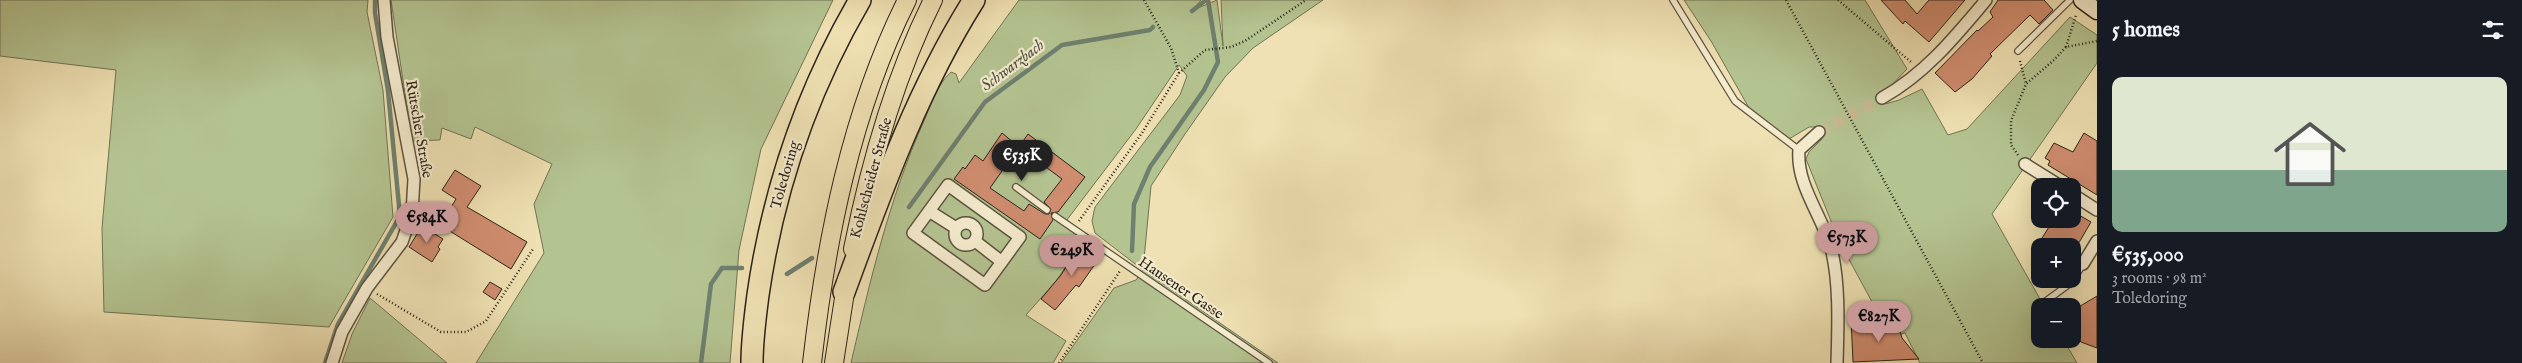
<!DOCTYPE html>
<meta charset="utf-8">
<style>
:root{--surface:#171b24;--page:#20242c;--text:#f1f3f6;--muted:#9ea1a6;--line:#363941;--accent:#c59692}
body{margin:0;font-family:"IM FELL English",serif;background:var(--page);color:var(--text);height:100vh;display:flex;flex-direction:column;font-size:19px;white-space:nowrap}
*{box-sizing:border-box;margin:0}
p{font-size:16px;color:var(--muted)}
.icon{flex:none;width:28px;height:28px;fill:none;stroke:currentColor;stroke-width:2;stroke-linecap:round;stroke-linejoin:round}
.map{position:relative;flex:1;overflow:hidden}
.panel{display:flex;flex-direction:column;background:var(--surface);width:425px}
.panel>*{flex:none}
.buttons{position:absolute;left:2031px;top:178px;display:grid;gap:10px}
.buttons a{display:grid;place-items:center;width:50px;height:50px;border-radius:10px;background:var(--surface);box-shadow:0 5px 20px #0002;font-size:25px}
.price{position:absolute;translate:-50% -42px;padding:0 11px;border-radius:18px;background:var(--accent);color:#111;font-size:16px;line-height:32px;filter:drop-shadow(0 1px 2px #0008)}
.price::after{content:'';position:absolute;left:50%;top:30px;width:15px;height:11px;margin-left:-8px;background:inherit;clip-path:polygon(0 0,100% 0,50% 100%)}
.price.active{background:#222;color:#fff}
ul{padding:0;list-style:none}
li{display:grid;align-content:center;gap:10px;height:265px;padding:0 15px}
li+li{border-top:1px solid var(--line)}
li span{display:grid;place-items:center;height:155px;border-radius:10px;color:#555}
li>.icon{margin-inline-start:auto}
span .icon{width:90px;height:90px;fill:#fffc;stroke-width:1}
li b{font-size:21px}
h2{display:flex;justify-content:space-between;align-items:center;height:60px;padding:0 15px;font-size:21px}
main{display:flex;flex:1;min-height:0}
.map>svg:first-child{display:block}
</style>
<main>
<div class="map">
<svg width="2097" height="363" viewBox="0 0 2097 363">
<rect width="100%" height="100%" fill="#efe1b3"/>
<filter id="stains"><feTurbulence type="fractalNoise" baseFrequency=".004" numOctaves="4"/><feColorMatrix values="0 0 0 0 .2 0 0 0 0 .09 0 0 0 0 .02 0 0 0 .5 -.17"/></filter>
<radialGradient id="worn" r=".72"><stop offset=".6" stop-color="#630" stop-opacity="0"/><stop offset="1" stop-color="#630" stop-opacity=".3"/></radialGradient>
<!-- green -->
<path fill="#b4c491" stroke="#707356" d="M 0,0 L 368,0 L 367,12 L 383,90 L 393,217 L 329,327 L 104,312 L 102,228 L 116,70 L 0,56 Z
M 391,0 L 833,0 L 761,149 L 739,250 L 730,363 L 476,363 L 544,253 L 534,204 L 552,164 L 475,127 L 471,139 L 442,128 L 440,140 L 412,141 Z
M 1019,0 L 1201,0 L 1193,10 L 1217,0 L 1223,46 L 1221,0 L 1323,0 L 1253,48 L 1225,77 L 1185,134 L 1151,186 L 1143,270 L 1278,363 L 1061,363 L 1114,288 L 1136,280 L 1143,270 L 1095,233 L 1092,221 L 1095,207 L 1180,95 L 1187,76 L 1179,65 L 1136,129 L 1063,225 L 1089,244 L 1079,258 L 1074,255 L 1056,281 L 1026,315 L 1066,341 L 1053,363 L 851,363 C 870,281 889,199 924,121 C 931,104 937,85 951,72 L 956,74 L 959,83 Z
M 1684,0 L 1865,0 L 1907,69 L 1888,89 L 1879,92 L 1885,104 L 1899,100 L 1922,89 L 1948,135 L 1967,129 L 2070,17 L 2097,35 L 2097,63 L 1992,214 L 2044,306 L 2040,306 L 2040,339 L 2063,339 L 2077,363 L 1920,363 L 1905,333 L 1891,337 L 1839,241 L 1806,159 L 1809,152 L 1822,139 L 1817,127 L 1809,127 L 1789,139 L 1749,108 L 1711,41 Z
M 370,298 L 447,363 L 342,363 L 352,334 Z"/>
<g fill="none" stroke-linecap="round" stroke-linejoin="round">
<!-- stream -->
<path stroke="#6e8070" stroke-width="4.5" d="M 1192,11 L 1206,0
M 909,207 L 985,102 L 1062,45 L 1150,30 L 1153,27
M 1132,251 L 1134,204 L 1150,167 L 1204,90 L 1218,62 L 1208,0
M 787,274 L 812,258
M 325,363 L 338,324 L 400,216 L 388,91 L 375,13 L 375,0
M 701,363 L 711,284 L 722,268 L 742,268"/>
</g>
<!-- building -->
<path fill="#d08d70" stroke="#2b221a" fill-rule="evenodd" d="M 1881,0 L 1905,0 L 1917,14 L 1929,0 L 1965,0 L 1929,42 L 1905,21 L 1903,24 Z
M 1998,0 L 2044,0 L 2053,10 L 2039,24 L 2030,15 L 1990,54 L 1992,56 L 1972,79 L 1955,92 L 1935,73 L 1977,30 L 1978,31 L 1993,17 L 1990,12 Z
M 1002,133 L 1019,147 L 1028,134 L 1085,177 L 1058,212 L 1051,213 L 1053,220 L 1040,239 L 954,179 L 963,167 L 965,169 L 975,155 L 983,161 ZM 1019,147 L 1062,179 L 1044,202 L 1051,209 L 1049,214 L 1045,214 L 1029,204 L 1024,211 L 990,188 Z
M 2084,133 L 2097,141 L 2097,195 L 2048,165 L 2050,161 L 2045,158 L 2054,143 L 2073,152 Z
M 455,170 L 481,186 L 467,207 L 527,242 L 511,269 L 440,225 L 456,199 L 442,190 Z
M 2072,211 L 2091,222 L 2077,246 L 2037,246 L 2054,219 L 2072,219 Z
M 422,226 L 443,239 L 438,247 L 440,249 L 432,262 L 409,247 Z
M 1088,245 L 1102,254 L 1079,287 L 1076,285 L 1055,310 L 1041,299 L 1061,275 L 1074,254 L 1079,258 Z
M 490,282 L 502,289 L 495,300 L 483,292 Z
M 2097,296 L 2097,348 L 2081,342 L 2072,326 L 2072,311 Z
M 1866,317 L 1867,333 L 1897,322 L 1902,338 L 1919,359 L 1853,362 L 1851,318 Z"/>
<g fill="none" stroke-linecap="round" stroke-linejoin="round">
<!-- street-tunnel -->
<path stroke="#c8bb94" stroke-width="11" stroke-dasharray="11 5.5" stroke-linecap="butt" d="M 1819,132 L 1882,98"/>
<defs>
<path id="lane" d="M 1673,0 L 1735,101 L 1799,150
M 2018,51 L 2070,0
M 1016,187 L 1047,210
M 1055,216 L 1269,363
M 2046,301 L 2072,282 L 2083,264"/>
<path id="street" d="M 1882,98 C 1925,74 1955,37 1986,0
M 1819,132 L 1799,150 C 1796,185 1822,215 1831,248 C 1840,282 1838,328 1837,363
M 2025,164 L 2060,186
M 948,185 L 1020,237 L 985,285 L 913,233 Z
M 2072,194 L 2097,210
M 929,211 L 956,228
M955 234a11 11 0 1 1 22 0a11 11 0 1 1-22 0Z
M 975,241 L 1002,262
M 2083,264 L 2097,241
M 332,363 L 342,332 L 367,288 L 402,242 L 412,213 L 414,179 L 387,37 L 384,0"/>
<path id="secondary" d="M 2082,0 L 2097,11"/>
<path id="primary" d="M 853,249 C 870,164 894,78 933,0
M 812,363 C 826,240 851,112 907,0
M 834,363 L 847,279"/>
<path id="highway" d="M 844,292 C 881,192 917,90 974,0
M 752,363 C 752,340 755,318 758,295 C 773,191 807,91 860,0"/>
</defs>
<!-- lane casing -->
<use href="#lane" stroke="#5c5240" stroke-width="8"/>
<!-- street casing -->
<use href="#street" stroke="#5c5240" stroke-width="14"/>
<!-- secondary casing -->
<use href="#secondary" stroke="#2b221a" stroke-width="19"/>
<!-- primary casing -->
<use href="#primary" stroke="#2b221a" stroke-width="20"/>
<!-- highway casing -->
<use href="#highway" stroke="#2b221a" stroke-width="24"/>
<!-- path -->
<path stroke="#2b221a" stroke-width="2.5" stroke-dasharray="1 2.5" stroke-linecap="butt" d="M 1144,0 L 1171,48 L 1179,73
M 1786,0 L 1983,363
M 1838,0 L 1911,62
M 2066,47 L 2076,15
M 2020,61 L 2026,84
M 2018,155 L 2011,145 L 2011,121 L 2026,84 L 2054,60 L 2066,47 L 2097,41
M 1079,221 L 1142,133 L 1179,73 L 1205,50 L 1231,47 L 1245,41 L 1306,0
M 377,294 L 441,332 L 466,332 L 486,321 L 533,249
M 1059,363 L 1120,271"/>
<!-- lane -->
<use href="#lane" stroke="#f5ecce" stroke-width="5.5"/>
<!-- street -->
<use href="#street" stroke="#f5ecce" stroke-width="11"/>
<!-- secondary -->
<use href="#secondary" stroke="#f5ecce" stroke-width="16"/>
<!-- primary -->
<use href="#primary" stroke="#efe1b3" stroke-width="18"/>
<!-- highway -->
<use href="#highway" stroke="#efe1b3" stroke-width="21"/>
</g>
<g text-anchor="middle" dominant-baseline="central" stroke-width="4.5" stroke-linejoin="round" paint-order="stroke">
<!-- street labels -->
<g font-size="15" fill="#2b221a" stroke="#f5ecce">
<text transform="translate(419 129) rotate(80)">Rütscher Straße</text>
<text transform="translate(785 175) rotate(-74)">Toledoring</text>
<text transform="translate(871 178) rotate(-75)">Kohlscheider Straße</text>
<text transform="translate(1181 288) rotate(34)">Hausener Gasse</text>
</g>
<!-- water labels -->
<g font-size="16" font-style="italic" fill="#4c5145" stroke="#f5ecce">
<text transform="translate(1013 66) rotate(-37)">Schwarzbach</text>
</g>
</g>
<rect width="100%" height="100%" filter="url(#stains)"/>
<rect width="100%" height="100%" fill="url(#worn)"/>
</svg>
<div class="buttons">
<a><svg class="icon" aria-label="locate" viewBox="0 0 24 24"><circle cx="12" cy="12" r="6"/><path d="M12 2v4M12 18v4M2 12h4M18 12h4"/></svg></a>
<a>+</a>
<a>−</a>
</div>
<b class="price active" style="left:1022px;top:182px">€535K</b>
<b class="price" style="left:427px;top:244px">€584K</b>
<b class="price" style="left:1847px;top:264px">€573K</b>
<b class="price" style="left:1072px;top:277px">€249K</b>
<b class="price" style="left:1879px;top:343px">€827K</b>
</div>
<section class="panel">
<h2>5 homes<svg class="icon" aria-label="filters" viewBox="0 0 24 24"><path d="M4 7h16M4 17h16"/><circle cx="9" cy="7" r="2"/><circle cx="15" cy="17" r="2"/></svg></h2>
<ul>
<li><span style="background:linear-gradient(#dfe7d0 60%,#7fa58c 0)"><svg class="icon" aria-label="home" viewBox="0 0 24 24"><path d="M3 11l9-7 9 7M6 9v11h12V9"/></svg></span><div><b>€535,000</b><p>3 rooms · 98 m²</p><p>Toledoring</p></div></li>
</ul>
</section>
</main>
